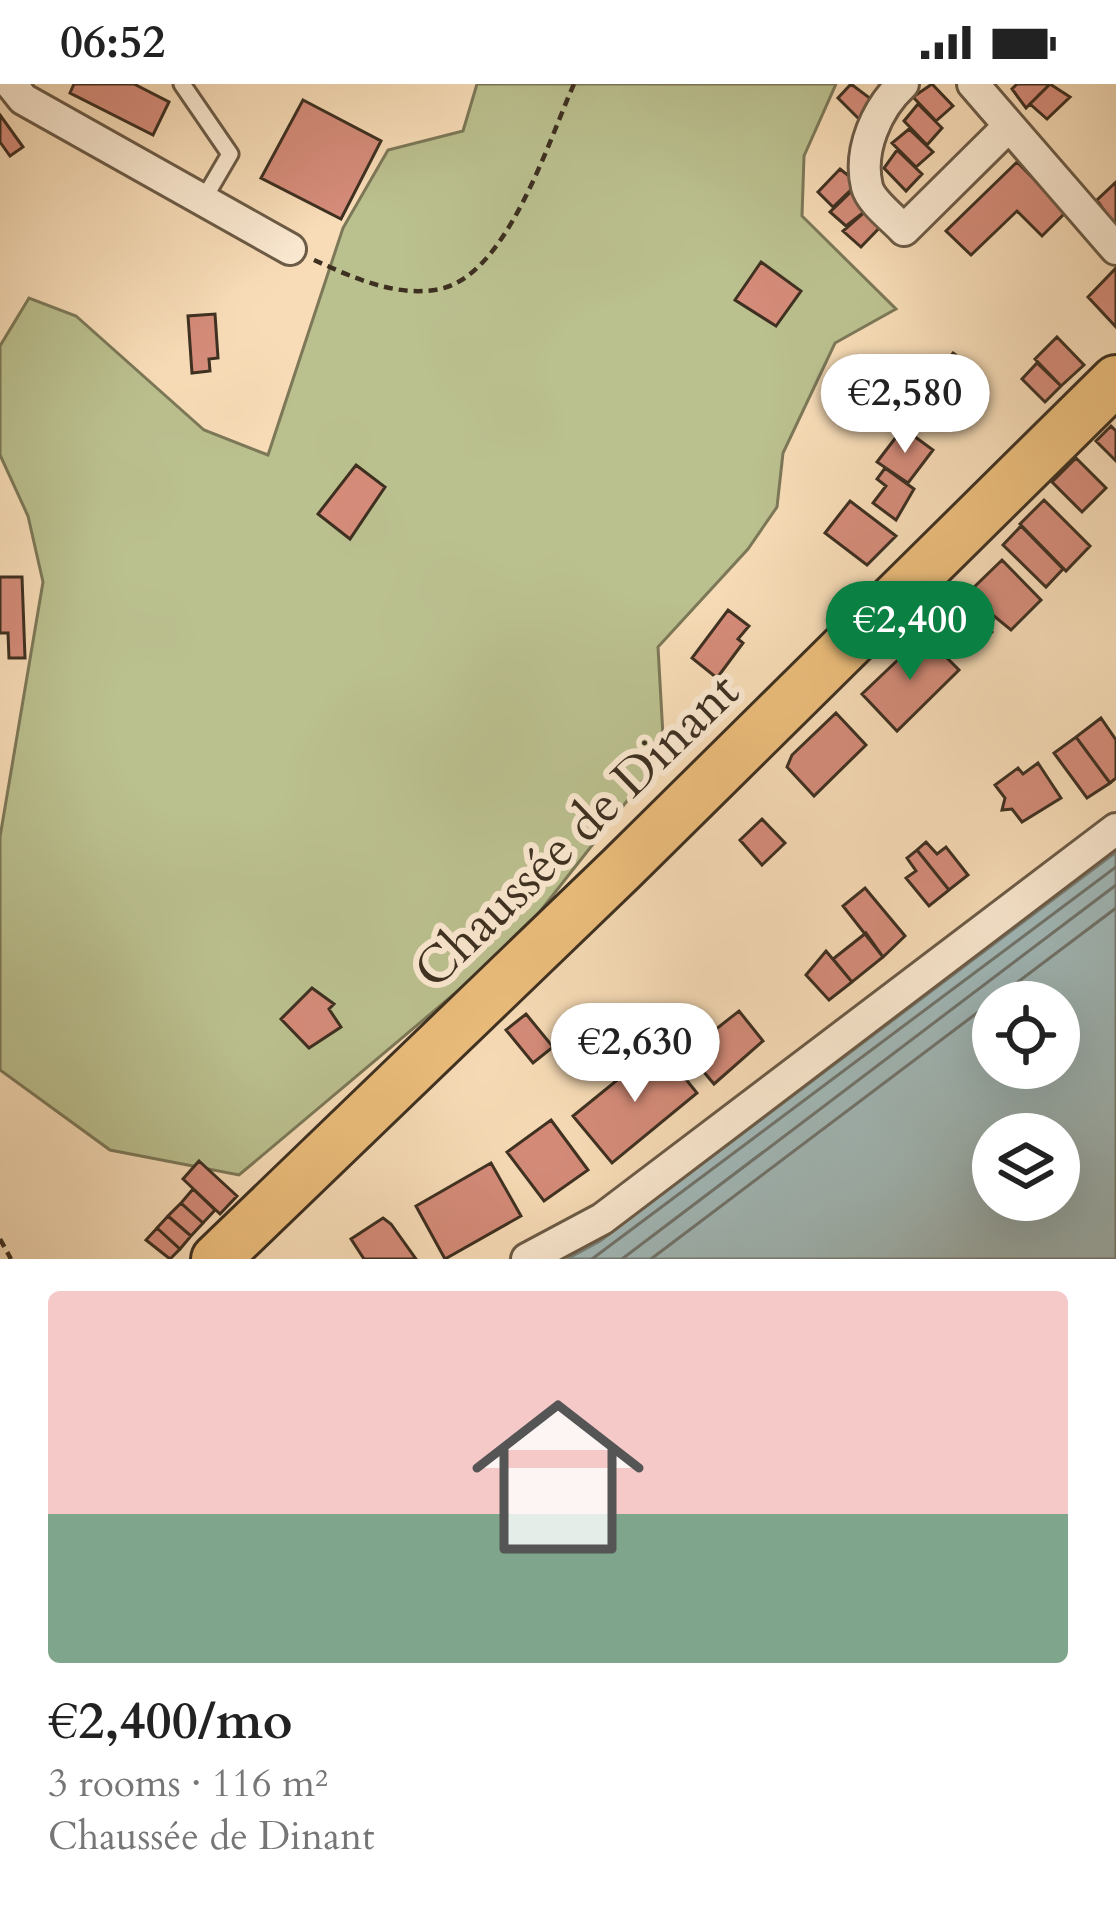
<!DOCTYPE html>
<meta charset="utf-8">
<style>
:root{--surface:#fff;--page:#f6f6f6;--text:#222;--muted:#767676;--accent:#0b8043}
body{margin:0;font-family:Cardo,serif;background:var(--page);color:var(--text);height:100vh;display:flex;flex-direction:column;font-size:45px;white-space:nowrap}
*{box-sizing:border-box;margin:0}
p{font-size:39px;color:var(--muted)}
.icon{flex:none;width:66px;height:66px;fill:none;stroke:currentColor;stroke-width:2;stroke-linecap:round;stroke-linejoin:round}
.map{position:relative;height:1175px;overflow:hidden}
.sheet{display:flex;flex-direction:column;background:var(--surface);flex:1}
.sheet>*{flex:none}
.controls{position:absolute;left:972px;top:897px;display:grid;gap:24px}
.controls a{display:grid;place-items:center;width:108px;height:108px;border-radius:50%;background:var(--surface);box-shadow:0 12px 48px #0002;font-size:60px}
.price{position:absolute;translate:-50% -102px;padding:0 27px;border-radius:42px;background:#fff;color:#222;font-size:39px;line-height:78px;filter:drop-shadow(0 3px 6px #0008)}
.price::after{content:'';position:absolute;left:50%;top:72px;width:36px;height:27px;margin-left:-18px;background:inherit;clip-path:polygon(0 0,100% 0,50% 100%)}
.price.selected{background:var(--accent);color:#fff}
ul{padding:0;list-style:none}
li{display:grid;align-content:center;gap:24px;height:636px;padding:0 48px}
li span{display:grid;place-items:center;height:372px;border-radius:12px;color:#555}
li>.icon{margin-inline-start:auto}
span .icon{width:216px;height:216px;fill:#fffc;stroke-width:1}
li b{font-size:51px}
.status{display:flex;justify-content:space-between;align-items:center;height:84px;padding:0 60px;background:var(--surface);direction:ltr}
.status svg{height:33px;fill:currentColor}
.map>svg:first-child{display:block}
</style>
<div class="status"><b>06:52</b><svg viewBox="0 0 49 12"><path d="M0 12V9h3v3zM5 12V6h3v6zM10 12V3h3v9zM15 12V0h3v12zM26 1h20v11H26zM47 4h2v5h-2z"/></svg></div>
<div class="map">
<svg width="1116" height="1175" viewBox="0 0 1116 1175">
<rect width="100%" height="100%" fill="#f7dcb7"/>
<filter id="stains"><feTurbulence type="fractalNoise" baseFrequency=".00167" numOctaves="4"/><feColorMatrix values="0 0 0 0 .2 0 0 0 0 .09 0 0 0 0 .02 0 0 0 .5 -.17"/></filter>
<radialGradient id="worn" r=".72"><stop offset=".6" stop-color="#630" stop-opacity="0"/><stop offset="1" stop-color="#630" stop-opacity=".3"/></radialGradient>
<!-- green -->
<path fill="#bbc08f" stroke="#7c7858" stroke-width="3" d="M 477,0 L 836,0 L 804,72 L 802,132 L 896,225 L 835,259 L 783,369 L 777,423 L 748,465 L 658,563 L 664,670 L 516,858 L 239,1091 L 110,1066 L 0,986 L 0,753 L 43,498 L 28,432 L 0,371 L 0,262 L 29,214 L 76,232 L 204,346 L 268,371 L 343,144 L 388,66 L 463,47 Z"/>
<!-- water -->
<path fill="#a1b9b9" stroke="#79827c" stroke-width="3" fill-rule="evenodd" d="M 1116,768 L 1116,1175 L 567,1175 L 600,1157 ZM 993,918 L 1059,918 L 1059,984 L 993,984 ZM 993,1050 L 1059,1050 L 1059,1116 L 993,1116 Z"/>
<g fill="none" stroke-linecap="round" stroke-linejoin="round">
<!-- shore -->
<path stroke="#70746d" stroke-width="3" d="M 592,1175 L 1116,783
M 622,1175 L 1116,801
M 651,1175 L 1116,824"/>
</g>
<!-- building -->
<path fill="#d58c7a" stroke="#3e3021" stroke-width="3" d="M 74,0 L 134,0 L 169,18 L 153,51 L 70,9 Z
M 851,0 L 875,18 L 862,38 L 838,14 Z
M 932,0 L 953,22 L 936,37 L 913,13 Z
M 1017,0 L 1050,0 L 1026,24 L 1012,5 Z
M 1050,0 L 1070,13 L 1047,35 L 1030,20 Z
M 303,16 L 381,57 L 341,135 L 261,94 Z
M 918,20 L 942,44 L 927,61 L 904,37 Z
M 0,31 L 23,63 L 10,72 L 0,58 Z
M 909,45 L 933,68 L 916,83 L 892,59 Z
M 897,66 L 922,90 L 906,107 L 884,84 Z
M 1017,78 L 1066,128 L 1042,152 L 1017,127 L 971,171 L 946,147 Z
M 840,85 L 858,99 L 833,123 L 818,108 Z
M 1116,98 L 1116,144 L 1097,116 Z
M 854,105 L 868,125 L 846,142 L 830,128 Z
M 868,125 L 884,139 L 861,163 L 843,147 Z
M 761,178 L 801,207 L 776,242 L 735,216 Z
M 1116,184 L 1116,243 L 1088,213 Z
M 215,230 L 218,274 L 209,275 L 210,287 L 192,289 L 188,232 Z
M 1057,253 L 1084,281 L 1061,302 L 1035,275 Z
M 953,269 L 973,283 L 956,308 L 936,294 Z
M 1037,279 L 1061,302 L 1045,318 L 1022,295 Z
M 1111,342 L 1116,347 L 1116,377 L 1096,357 Z
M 903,344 L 933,366 L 908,399 L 877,378 Z
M 1076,374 L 1106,404 L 1082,428 L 1052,398 Z
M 356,381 L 385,403 L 350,455 L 318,430 Z
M 885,384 L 914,405 L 896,436 L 873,419 L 886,402 L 877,395 Z
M 1044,416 L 1090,462 L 1066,487 L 1020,440 Z
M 850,417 L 896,452 L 867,481 L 825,449 Z
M 1021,442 L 1063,485 L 1046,503 L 1003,461 Z
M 1002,476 L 1041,516 L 1011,546 L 967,510 Z
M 0,493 L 22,493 L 25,574 L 9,574 L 8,549 L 0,549 Z
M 967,510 L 993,536 L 987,542 L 992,548 L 975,565 L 944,534 Z
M 728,526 L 749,542 L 738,555 L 743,559 L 717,594 L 692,574 Z
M 924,551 L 959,586 L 897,647 L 862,610 Z
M 836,629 L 866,661 L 814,712 L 787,683 L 792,671 Z
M 1101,634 L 1116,656 L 1116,694 L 1110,699 L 1076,653 Z
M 1076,653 L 1110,699 L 1087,714 L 1054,669 Z
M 1038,679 L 1061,714 L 1022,738 L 1012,725 L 1002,726 L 1005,714 L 995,701 L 1018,684 L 1023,690 Z
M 762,735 L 785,759 L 762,781 L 740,756 Z
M 926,758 L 937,770 L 946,763 L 968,791 L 949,806 L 917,766 Z
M 917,766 L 949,806 L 929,822 L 906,794 L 916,787 L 907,774 Z
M 865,804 L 905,852 L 883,873 L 843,822 Z
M 866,849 L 883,873 L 852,898 L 833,875 Z
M 826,867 L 852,898 L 829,916 L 806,891 Z
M 312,904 L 334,920 L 329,925 L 341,943 L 309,964 L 281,935 Z
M 739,927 L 763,957 L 714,1000 L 687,968 Z
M 526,930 L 553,963 L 533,979 L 506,946 Z
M 659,962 L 697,1009 L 612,1079 L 573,1032 Z
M 551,1036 L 588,1086 L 544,1117 L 507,1068 Z
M 199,1077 L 237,1112 L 220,1130 L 183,1095 Z
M 491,1079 L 521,1132 L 445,1175 L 416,1122 Z
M 193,1105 L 215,1126 L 203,1139 L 181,1119 Z
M 181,1119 L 203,1139 L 191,1152 L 168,1132 Z
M 168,1132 L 191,1152 L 180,1165 L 157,1144 Z
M 383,1134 L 391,1140 L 416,1175 L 364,1175 L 351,1155 Z
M 157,1144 L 180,1165 L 170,1175 L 146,1156 Z"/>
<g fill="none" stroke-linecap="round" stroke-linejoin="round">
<defs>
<path id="lane" d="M 182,0 L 230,70 L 202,118"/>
<path id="street" d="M 11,0 L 23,15 L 290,165
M 903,0 C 877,24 858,66 867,103 C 871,118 893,134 904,146 L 1009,42
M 973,0 L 1116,165
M 527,1175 L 602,1135 L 1116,745"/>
<path id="primary" d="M 216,1175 L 621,785 L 1116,296"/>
</defs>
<!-- lane casing -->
<use href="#lane" stroke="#6c5b46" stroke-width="21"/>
<!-- street casing -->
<use href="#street" stroke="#6c5b46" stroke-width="36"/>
<!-- primary casing -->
<use href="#primary" stroke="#3e3021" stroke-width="54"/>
<!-- path -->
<path stroke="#3e3021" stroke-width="4.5" stroke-dasharray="9 6" stroke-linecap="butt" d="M 314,176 C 352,193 396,214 440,205 C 507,191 548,58 574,0
M 0,1155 L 11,1175"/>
<!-- lane -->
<use href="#lane" stroke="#fae8d0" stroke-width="15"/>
<!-- street -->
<use href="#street" stroke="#fae8d0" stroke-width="30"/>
<!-- primary -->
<use href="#primary" stroke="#ecbe7c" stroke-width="48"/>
</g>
<g text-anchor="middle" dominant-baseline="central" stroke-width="12" stroke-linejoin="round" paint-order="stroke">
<!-- street labels -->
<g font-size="51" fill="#3e3021" stroke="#fae8d0">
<text transform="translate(577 747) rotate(-44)">Chaussée de Dinant</text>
</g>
</g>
<rect width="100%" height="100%" filter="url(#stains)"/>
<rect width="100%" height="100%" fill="url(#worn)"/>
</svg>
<div class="controls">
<a><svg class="icon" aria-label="locate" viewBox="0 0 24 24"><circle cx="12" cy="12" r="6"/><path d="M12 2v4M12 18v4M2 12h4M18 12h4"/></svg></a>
<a><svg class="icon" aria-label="layers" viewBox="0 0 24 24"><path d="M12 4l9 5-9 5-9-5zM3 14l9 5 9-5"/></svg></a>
</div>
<b class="price" style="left:905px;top:372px">€2,580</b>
<b class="price selected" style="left:910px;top:599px">€2,400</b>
<b class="price" style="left:635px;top:1021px">€2,630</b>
</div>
<section class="sheet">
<ul>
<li><span style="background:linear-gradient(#f6c9c9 60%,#7fa58c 0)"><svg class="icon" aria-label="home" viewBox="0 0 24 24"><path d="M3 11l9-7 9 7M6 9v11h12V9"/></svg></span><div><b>€2,400/mo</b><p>3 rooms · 116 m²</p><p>Chaussée de Dinant</p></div></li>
</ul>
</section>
